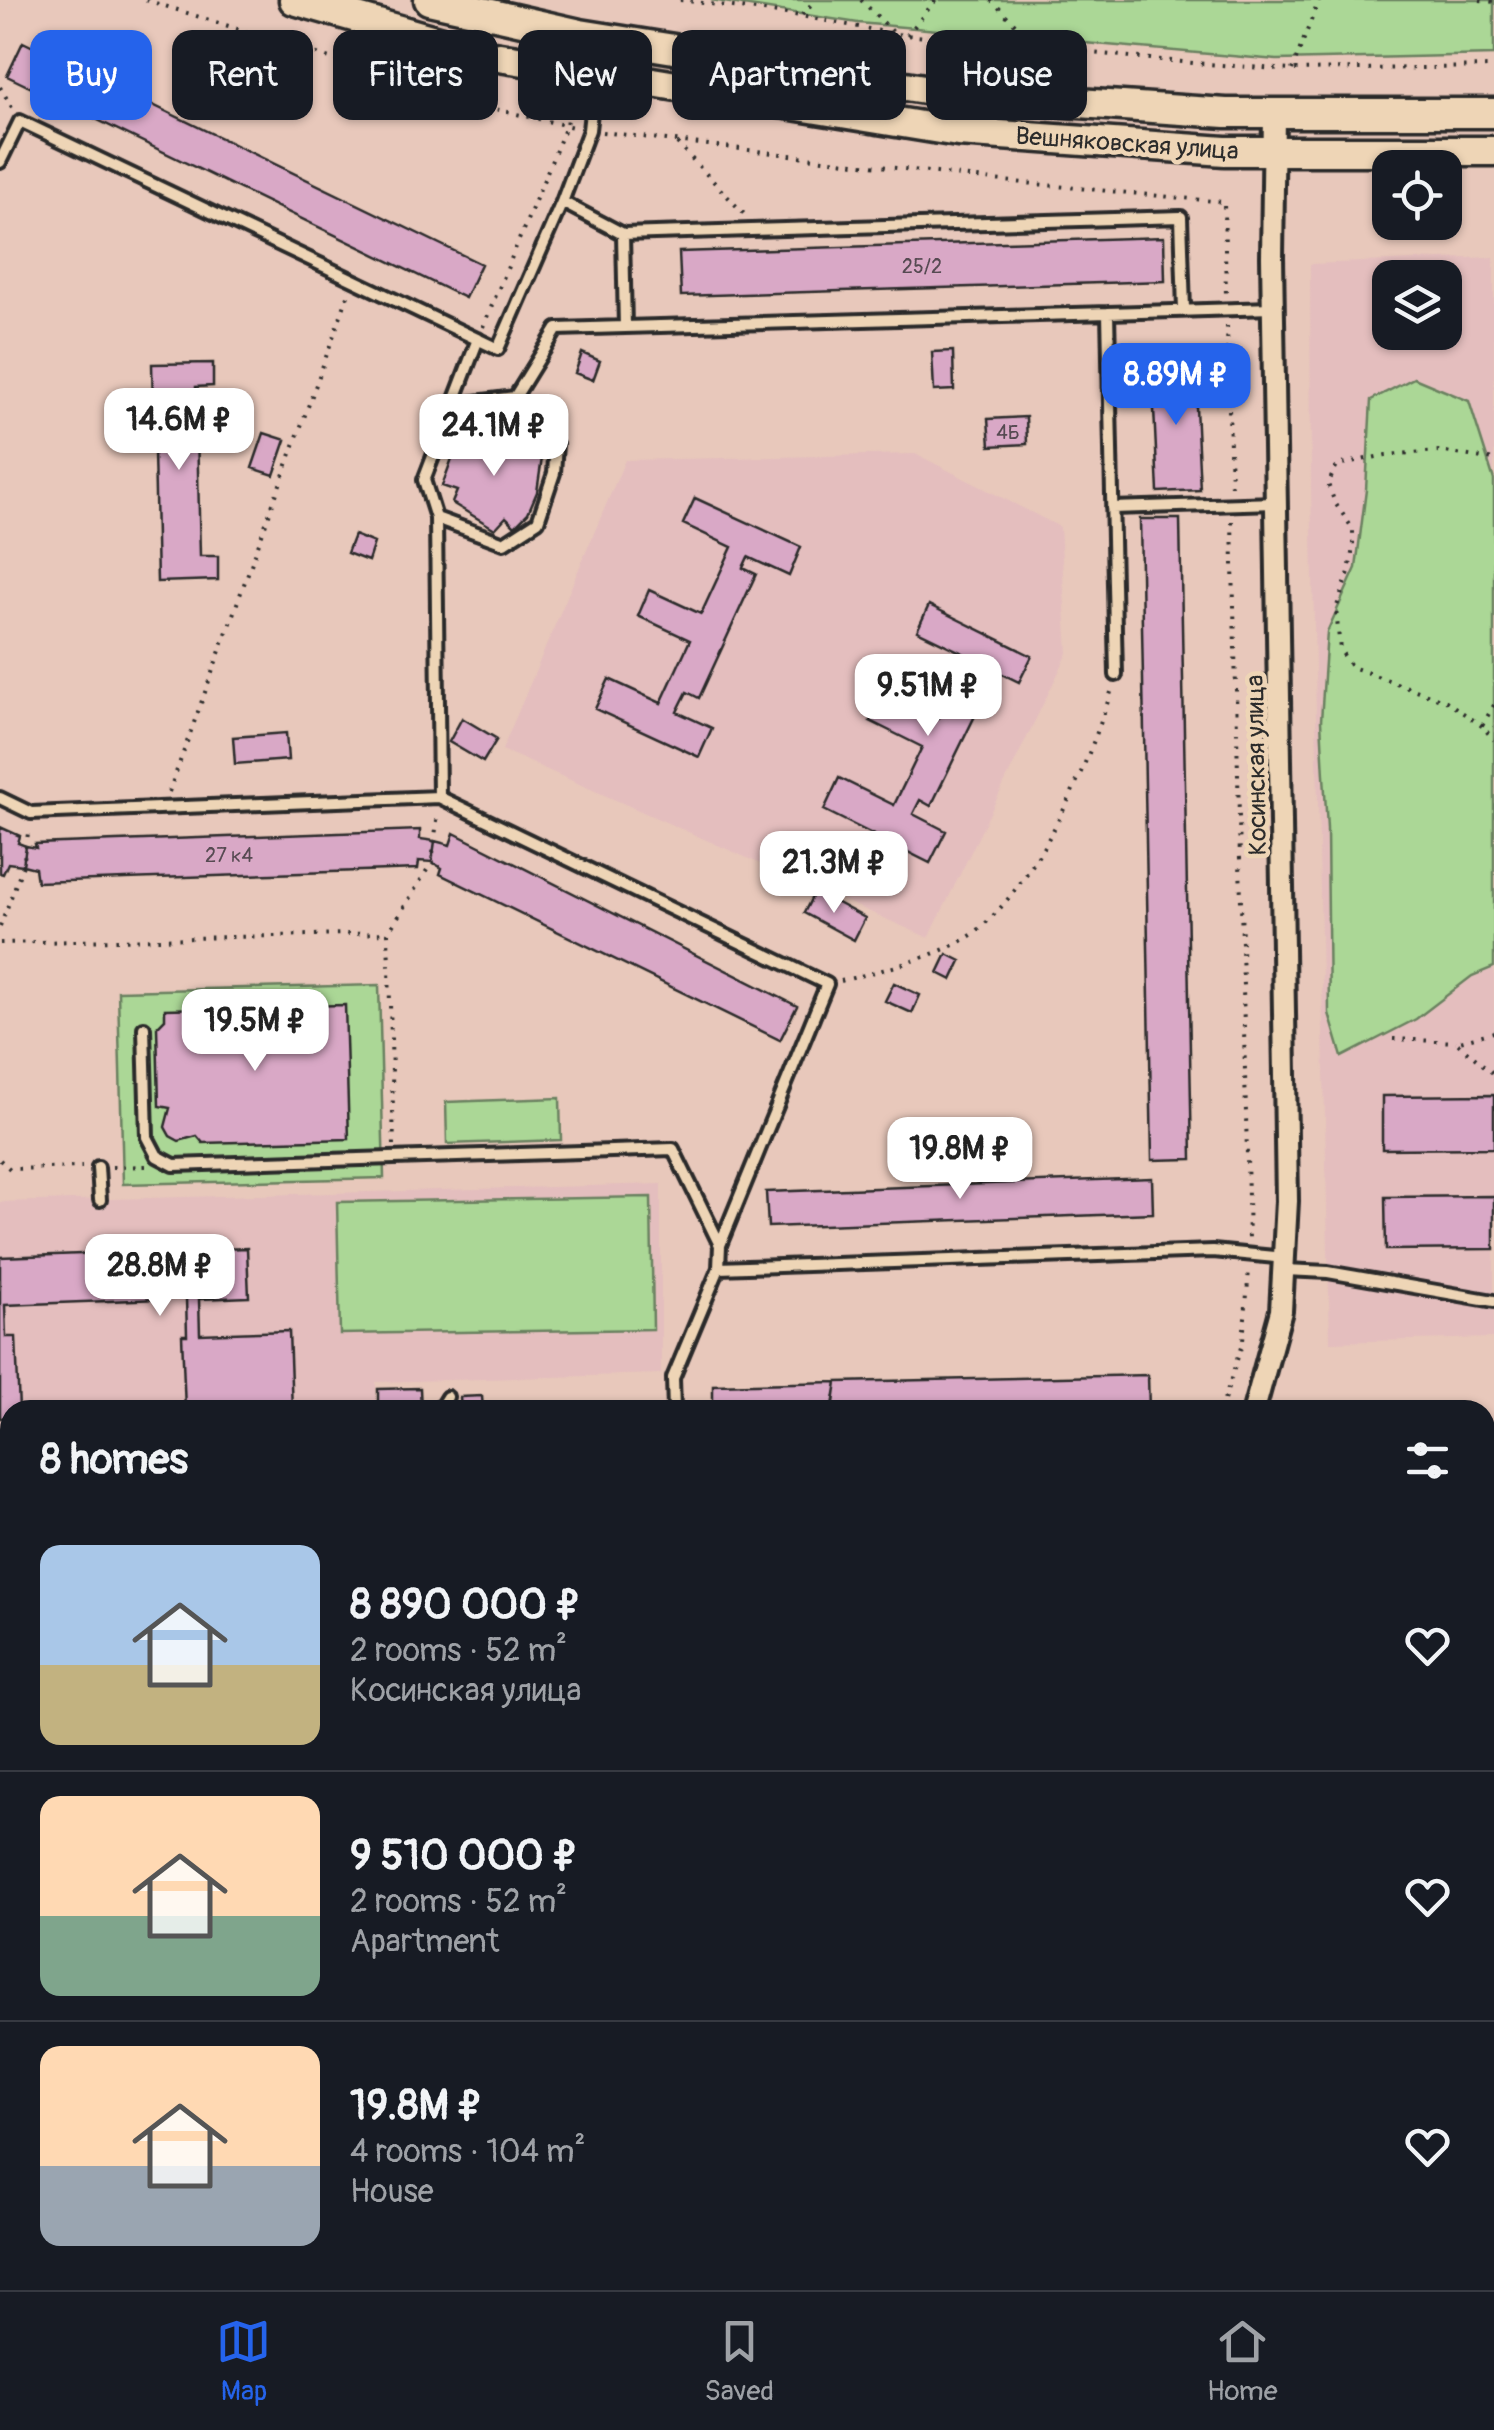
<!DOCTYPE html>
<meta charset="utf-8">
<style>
:root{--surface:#171b24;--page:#20242c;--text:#f1f3f6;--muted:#9ea1a6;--line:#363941;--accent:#2563eb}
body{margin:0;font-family:Pangolin,sans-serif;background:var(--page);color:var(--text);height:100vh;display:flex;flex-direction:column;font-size:38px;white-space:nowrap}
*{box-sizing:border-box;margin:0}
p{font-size:32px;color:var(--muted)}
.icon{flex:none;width:55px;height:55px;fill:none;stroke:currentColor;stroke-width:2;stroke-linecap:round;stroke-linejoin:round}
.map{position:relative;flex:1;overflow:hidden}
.details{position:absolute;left:0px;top:1400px;width:1495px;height:890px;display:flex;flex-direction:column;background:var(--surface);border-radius:30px 30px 0 0;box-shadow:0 2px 8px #0004}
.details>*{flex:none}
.top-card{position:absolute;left:30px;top:30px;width:1435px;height:90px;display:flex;gap:20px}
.tools{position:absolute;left:1372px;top:150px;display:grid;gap:20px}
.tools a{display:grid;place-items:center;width:90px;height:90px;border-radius:20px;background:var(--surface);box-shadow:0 2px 8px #0004;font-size:50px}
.price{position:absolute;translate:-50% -85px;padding:0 22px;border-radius:20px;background:#fff;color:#222;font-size:32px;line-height:65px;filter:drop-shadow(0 2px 5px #0008)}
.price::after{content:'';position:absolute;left:50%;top:60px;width:30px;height:22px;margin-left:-15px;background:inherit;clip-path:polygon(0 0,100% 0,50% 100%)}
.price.selected{background:var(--accent);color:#fff}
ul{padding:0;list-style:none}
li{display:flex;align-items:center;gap:30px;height:250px;padding:0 40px}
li+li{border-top:2px solid var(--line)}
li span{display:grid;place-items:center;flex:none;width:280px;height:200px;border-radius:20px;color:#555}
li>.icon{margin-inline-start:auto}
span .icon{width:120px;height:120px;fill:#fffc;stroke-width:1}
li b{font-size:42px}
h2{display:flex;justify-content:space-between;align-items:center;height:120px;padding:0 40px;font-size:42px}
.chip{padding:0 35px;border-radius:20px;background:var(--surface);box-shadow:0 2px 8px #0004;font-size:35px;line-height:90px}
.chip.selected{background:var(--accent);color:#fff}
.dock{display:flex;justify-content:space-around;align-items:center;height:140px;border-top:2px solid var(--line);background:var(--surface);font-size:28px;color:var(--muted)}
.dock a{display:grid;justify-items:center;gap:5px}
.dock .selected{color:var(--accent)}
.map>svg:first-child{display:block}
</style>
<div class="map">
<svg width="1494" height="2290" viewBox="0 0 1494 2290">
<rect width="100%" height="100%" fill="#e8c8bb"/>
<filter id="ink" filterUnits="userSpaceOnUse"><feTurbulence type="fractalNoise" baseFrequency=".01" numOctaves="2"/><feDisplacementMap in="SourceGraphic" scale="20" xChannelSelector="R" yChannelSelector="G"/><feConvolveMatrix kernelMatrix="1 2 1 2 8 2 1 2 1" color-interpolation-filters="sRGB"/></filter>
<g filter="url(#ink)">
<!-- built -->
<path fill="#e4bebe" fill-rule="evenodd" d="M 1494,257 L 1494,1338 L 1330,1342 L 1311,489 L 1310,264 ZM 1390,278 L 1445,278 L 1445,332 L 1390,332 Z
M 916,454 L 1060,527 L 1068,653 L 929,938 L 502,750 L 625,460 Z
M 661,1184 L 661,1374 L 376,1382 L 376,1410 L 10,1410 L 10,1654 L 0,1654 L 0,1202 Z
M 1485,1801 L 1494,1801 L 1494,2041 L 1485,2050 Z
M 0,1838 L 10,1838 L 10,2144 L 0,2144 Z"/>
<!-- green -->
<path fill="#abd796" stroke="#6b8160" stroke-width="2.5" d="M 711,0 L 1494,0 L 1494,55 L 1277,60 L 858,23 Z
M 1414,378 L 1469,401 L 1494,480 L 1494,967 L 1472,976 L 1416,1019 L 1342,1057 L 1329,1013 L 1327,829 L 1321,721 L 1327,632 L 1356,568 L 1366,490 L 1371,400 Z
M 379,985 L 384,1178 L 123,1184 L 118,991 Z
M 560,1098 L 561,1140 L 447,1144 L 446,1102 Z
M 651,1197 L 653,1329 L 340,1334 L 337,1202 Z"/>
<!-- building -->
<path fill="#d9a8c6" stroke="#2b2b2b" stroke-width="2.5" d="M 23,42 L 481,264 L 465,298 L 7,76 Z
M 1164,237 L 1165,281 L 681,296 L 679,252 Z
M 953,351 L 954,390 L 934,391 L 932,352 Z
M 582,353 L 600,361 L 593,380 L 575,373 Z
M 213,363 L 213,386 L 196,387 L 200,556 L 218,556 L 218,580 L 157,582 L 152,364 Z
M 1194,365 L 1200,490 L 1158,492 L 1152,367 Z
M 1026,417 L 1027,444 L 990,446 L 988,419 Z
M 264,433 L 286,440 L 274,475 L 252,468 Z
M 478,436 L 530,439 L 529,456 L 542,458 L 537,492 L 528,513 L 515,526 L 506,517 L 495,529 L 452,503 L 457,491 L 442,486 L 458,442 L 473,447 Z
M 695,498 L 801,547 L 789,576 L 748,557 L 743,568 L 756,574 L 699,698 L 687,692 L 677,712 L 712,728 L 699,757 L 595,709 L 609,679 L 661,703 L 690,640 L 638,616 L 649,590 L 701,614 L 732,547 L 683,524 Z
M 1140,519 L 1180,519 L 1192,1159 L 1152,1160 Z
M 354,535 L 374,543 L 368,561 L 347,553 Z
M 929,605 L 1032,656 L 1019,682 L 980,663 L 973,677 L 990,685 L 931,806 L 920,800 L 913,814 L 946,831 L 930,863 L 824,810 L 839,778 L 894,805 L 922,747 L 870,721 L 884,692 L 938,719 L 969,656 L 917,631 Z
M 462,718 L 497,739 L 483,762 L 449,742 Z
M 286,733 L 288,760 L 235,764 L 233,737 Z
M 0,827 L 20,836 L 18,843 L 26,846 L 23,865 L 8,863 L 3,874 L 0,873 Z
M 420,830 L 420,839 L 435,841 L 432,862 L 419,861 L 418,869 L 37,882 L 35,868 L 23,865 L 26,846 L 36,848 L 35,844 Z
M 454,833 L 797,1006 L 780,1040 L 440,874 L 442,868 L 432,862 L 435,841 L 450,845 Z
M 815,891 L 865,918 L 854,940 L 804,913 Z
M 947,954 L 961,961 L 952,980 L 938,973 Z
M 894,983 L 920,995 L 912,1013 L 885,1001 Z
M 345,1005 L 349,1139 L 203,1143 L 197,1136 L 179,1141 L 170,1136 L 165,1127 L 170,1108 L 159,1106 L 157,1027 L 165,1019 L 165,1009 Z
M 1494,1095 L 1494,1148 L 1382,1149 L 1382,1096 Z
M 1152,1178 L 1153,1213 L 768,1227 L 766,1192 Z
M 1494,1196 L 1494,1249 L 1386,1250 L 1385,1197 Z
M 247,1248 L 249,1297 L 199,1299 L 200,1334 L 289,1331 L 292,1410 L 185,1410 L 182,1335 L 187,1335 L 186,1298 L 5,1305 L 6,1337 L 16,1337 L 19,1410 L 10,1410 L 10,1418 L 0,1418 L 0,1257 Z
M 1148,1375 L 1149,1410 L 833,1410 L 837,1382 Z
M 837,1382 L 833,1406 L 807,1407 L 807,1410 L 713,1410 L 713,1385 Z
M 420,1388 L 421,1410 L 378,1410 L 378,1389 Z
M 482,1396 L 483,1410 L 461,1410 L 460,1397 Z
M 1485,1433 L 1494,1433 L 1494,1512 L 1485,1512 Z
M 1494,1537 L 1494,1607 L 1485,1608 L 1485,1538 Z
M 1485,1714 L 1494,1715 L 1494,1765 L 1485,1765 Z
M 1485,1808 L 1494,1808 L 1494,1829 L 1485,1828 Z
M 0,1843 L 10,1843 L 10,1864 L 0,1864 Z
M 1485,1845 L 1494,1845 L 1494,1886 L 1485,1886 Z
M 0,1886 L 10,1886 L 10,1926 L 0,1926 Z
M 1485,1898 L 1494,1898 L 1494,1925 L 1485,1925 Z
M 0,1942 L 10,1942 L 10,1965 L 0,1965 Z
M 1485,1953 L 1494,1953 L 1494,2012 L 1485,2012 Z
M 0,1983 L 10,1983 L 10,2042 L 0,2042 Z
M 0,2061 L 10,2061 L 10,2099 L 0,2099 Z
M 0,2116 L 10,2116 L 10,2138 L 0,2138 Z"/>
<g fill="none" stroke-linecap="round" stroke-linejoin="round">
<defs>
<path id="service" d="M 0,162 L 20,121 L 498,349 L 562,202 L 589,130 L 595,75
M 623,234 L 1181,217 L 1184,310
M 625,327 L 1108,313
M 515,397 L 557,329 L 625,327 L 623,234 L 562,202
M 1112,508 L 1276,503
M 436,518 L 504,543 L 538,521 L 554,473 L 556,444 L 542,417 L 515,397 L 452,405
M 1116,675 L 1108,313 L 1272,308
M 439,797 L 436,518 L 424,480 L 478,339
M 0,798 L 31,813 L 439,797 L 827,984 L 720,1245 L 719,1268 L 673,1378 L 674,1410
M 144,1028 L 147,1137 L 157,1156 L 174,1165 L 673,1149 L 720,1245
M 98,1167 L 100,1200
M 719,1268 L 1213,1251 L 1286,1258
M 1285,1270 L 1328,1272 L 1494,1301
M 439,1410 L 447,1397
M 1485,1774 L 1494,1774"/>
<path id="minor" d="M 1254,1410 L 1281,1311 L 1287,1201 L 1272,257 L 1274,115
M 0,1704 L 10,1703"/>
<path id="secondary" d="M 294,0 L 487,55 L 958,132 L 1225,151 L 1494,151
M 429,0 L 580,34 L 962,95 L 1226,113 L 1494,113
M 1485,2115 L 1494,2108"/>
<path id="trunk" d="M 1485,2219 L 1494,2218
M 0,2248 L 10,2248"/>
</defs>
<!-- service casing -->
<use href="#service" stroke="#2b2b2b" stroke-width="18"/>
<!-- minor casing -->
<use href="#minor" stroke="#2b2b2b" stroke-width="28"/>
<!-- secondary casing -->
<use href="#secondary" stroke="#2b2b2b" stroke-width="35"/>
<!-- trunk casing -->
<use href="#trunk" stroke="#2b2b2b" stroke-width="40"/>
<!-- path -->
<path stroke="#2b2b2b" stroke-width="4" stroke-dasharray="2.5 8" stroke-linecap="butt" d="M 146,0 L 482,106 L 573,127
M 680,0 L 801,16 L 895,34 L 1193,63 L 1292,70 L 1494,67
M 861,0 L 893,32
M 991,0 L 1037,46
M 1480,0 L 1494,2
M 802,15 L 815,0
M 907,35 L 936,0
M 1292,70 L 1319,0
M 0,87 L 13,109
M 602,132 L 994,180 L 1224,202 L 1226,296
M 677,143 L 746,216
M 1227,326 L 1231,491
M 483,327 L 566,126 L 570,93
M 1232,521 L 1249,1241
M 1494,705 L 1482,726 L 1494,740
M 1482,726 L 1446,701 L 1352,667 L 1340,650 L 1336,609 L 1349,572 L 1353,547 L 1353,529 L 1335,503 L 1328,484 L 1337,465 L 1386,455 L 1439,451 L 1494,460
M 169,792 L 349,293
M 0,927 L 23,865 L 29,827
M 0,943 L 388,933
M 841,981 C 876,972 952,953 978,930 C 1041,876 1087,767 1112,689
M 1494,1032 L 1456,1042 L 1494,1074
M 1393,1039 L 1456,1042
M 394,1145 L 388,933 L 432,862 L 438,812
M 0,1160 L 10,1169 L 82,1167
M 112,1167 L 147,1166
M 1221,1410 L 1243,1341 L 1249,1270
M 0,1664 L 10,1664
M 0,1730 L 10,1730"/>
<!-- service -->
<use href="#service" stroke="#eed5b6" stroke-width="10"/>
<!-- minor -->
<use href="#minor" stroke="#eed5b6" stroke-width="20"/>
<!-- secondary -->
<use href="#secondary" stroke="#eed5b6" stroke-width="28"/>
<!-- trunk -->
<use href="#trunk" stroke="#fcde96" stroke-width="32"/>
</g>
</g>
<g text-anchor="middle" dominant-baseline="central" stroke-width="9" stroke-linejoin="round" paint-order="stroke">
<!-- number labels -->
<g font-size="20" fill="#564a52">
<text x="922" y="266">25/2</text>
<text x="1008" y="432">4Б</text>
<text x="229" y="855">27 к4</text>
</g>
<!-- street labels -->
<g font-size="25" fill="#2b2b2b" stroke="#eed5b6">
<text transform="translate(1127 144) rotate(4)">Вешняковская улица</text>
<text transform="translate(1257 765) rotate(-91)">Косинская улица</text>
</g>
</g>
</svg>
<div class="tools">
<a><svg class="icon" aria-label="locate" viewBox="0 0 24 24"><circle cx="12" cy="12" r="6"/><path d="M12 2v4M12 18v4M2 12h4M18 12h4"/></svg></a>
<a><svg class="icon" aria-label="layers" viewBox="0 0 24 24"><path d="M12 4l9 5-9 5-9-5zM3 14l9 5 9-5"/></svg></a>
</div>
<b class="price selected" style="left:1176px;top:428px">8.89M ₽</b>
<b class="price" style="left:179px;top:473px">14.6M ₽</b>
<b class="price" style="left:494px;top:479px">24.1M ₽</b>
<b class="price" style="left:928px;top:739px">9.51M ₽</b>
<b class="price" style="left:834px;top:916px">21.3M ₽</b>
<b class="price" style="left:255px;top:1074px">19.5M ₽</b>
<b class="price" style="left:960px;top:1202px">19.8M ₽</b>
<b class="price" style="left:160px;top:1319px">28.8M ₽</b>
<div class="top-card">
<a class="chip selected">Buy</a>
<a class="chip">Rent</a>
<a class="chip">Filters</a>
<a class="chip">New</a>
<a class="chip">Apartment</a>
<a class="chip">House</a>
</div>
<section class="details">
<h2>8 homes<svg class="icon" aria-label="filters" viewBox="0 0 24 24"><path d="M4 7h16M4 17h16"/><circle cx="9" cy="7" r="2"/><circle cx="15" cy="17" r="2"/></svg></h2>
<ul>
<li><span style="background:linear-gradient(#a9c7e8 60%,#c2b280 0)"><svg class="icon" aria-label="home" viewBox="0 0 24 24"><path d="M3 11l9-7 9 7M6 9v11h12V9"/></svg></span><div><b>8 890 000 ₽</b><p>2 rooms · 52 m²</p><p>Косинская улица</p></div><svg class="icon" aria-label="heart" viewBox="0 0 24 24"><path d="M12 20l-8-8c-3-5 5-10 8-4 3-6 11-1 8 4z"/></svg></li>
<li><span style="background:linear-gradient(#ffd9b3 60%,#7fa58c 0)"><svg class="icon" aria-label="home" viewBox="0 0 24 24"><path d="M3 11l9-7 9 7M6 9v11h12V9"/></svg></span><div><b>9 510 000 ₽</b><p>2 rooms · 52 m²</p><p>Apartment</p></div><svg class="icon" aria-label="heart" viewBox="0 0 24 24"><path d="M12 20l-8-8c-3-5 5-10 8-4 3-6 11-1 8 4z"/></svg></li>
<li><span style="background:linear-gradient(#ffd9b3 60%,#9aa5b1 0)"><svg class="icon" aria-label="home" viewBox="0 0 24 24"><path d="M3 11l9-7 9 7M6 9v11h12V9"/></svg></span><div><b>19.8M ₽</b><p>4 rooms · 104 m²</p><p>House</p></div><svg class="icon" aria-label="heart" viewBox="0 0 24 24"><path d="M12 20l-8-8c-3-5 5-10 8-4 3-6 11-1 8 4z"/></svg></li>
</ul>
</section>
</div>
<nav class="dock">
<a class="selected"><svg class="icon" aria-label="map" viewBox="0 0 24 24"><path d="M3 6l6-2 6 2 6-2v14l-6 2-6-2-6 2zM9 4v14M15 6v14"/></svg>Map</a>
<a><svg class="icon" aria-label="saved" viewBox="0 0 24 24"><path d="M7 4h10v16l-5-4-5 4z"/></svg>Saved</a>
<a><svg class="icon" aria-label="home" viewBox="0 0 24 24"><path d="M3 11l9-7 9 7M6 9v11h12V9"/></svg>Home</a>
</nav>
